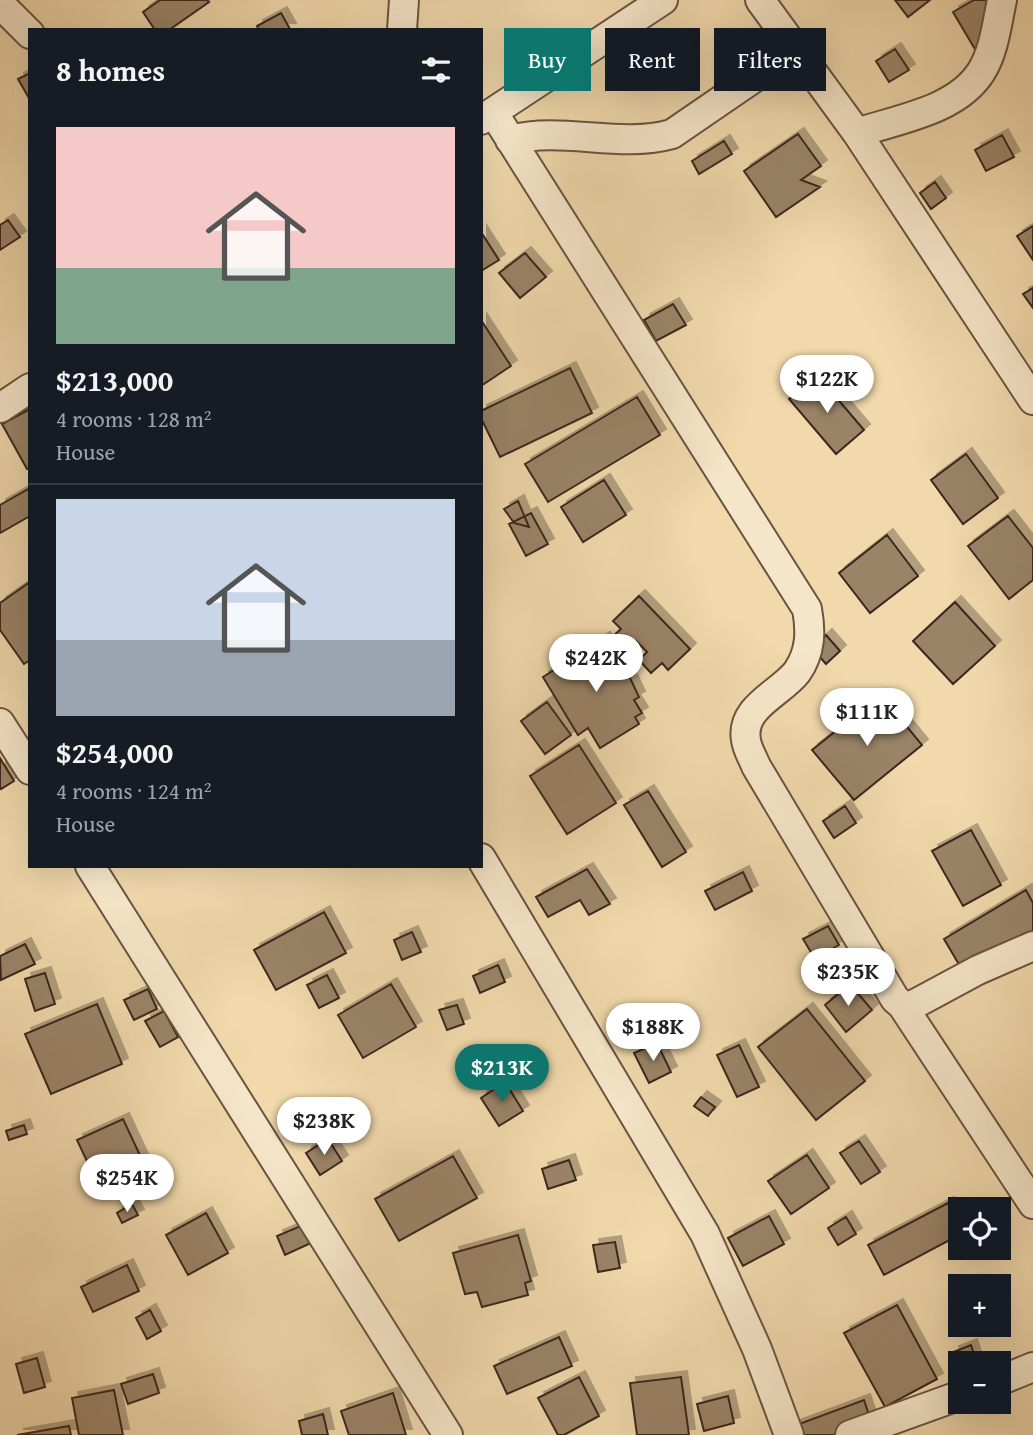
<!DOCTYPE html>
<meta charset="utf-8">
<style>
:root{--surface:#171b24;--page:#242831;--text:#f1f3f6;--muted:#9ea1a6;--line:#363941;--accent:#0f766e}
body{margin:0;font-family:"Gentium Book Plus",serif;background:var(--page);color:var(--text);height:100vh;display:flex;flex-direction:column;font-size:26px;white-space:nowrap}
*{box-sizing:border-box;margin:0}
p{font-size:23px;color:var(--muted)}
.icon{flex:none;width:38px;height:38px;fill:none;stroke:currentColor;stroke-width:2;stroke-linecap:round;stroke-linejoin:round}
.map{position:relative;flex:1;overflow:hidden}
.side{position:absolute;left:28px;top:28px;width:455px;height:840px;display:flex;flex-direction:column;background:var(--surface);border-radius:0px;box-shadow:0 7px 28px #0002}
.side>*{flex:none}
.guide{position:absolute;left:504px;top:28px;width:424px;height:63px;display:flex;gap:14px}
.tools{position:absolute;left:948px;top:1197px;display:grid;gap:14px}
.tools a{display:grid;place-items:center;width:63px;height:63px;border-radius:0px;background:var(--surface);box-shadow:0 7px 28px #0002;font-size:35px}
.price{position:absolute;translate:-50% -60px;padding:0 16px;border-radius:24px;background:#fff;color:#222;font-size:23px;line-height:46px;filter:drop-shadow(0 2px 4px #0008)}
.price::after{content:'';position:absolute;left:50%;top:42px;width:21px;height:16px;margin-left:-10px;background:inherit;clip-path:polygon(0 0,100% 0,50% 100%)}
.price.selected{background:var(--accent);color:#fff}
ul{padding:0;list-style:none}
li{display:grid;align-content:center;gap:14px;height:371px;padding:0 28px}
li+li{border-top:2px solid var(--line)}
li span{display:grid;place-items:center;height:217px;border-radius:0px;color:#555}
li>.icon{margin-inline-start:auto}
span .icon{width:126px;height:126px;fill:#fffc;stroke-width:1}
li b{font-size:30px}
h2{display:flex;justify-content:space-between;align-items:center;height:84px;padding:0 28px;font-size:30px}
.chip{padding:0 24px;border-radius:0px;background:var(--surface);box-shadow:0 7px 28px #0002;font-size:24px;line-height:63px}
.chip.selected{background:var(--accent);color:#fff}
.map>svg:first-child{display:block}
</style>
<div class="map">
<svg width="1033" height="1435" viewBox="0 0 1033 1435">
<defs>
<filter id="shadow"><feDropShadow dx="6" dy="-6" stdDeviation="0" flood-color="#0004"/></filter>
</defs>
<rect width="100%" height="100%" fill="#f1d9ac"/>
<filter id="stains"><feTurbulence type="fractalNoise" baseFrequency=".00286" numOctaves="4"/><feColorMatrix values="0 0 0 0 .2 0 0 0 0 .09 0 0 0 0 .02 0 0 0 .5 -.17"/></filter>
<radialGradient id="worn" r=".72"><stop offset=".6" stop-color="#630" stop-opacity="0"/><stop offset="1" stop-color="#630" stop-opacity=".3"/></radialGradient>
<!-- building -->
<path fill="#9a8468" stroke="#3c281f" stroke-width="2" filter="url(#shadow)" d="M 160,0 L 207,0 L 209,2 L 169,30 L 155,30 L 143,12 Z
M 895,0 L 930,0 L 908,17 Z
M 974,0 L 986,0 L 1006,34 L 976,51 L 953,12 Z
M 281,13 L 290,29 L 259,30 L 257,26 Z
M 895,49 L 909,70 L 889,82 L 876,61 Z
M 30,73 L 30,100 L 18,79 Z
M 798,134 L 821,166 L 801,180 L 820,187 L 776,217 L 744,171 Z
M 1002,135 L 1014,157 L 986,171 L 975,150 Z
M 724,141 L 732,154 L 699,174 L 692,161 Z
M 935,182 L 946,198 L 931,209 L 920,193 Z
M 8,220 L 20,237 L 0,250 L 0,225 Z
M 1033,226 L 1033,260 L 1017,236 Z
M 481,232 L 499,260 L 481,271 Z
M 525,253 L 546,277 L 520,298 L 499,273 Z
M 1033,288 L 1033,308 L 1023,294 Z
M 673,304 L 686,325 L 656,341 L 644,320 Z
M 481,320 L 511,366 L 481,386 Z
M 570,368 L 592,413 L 500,457 L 481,418 L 481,411 Z
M 818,376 L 864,430 L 836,454 L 789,399 Z
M 637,397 L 660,435 L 548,502 L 525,464 Z
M 30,409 L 30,468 L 27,469 L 2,424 Z
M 966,454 L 998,498 L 963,524 L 931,480 Z
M 604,480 L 626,515 L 583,542 L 561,507 Z
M 30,488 L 30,516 L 0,533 L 0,505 Z
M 518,501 L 529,527 L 514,523 L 504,509 Z
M 531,513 L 548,544 L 526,556 L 509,524 Z
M 1008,516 L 1033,548 L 1033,580 L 1009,599 L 968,546 Z
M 887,535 L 918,576 L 870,613 L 839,573 Z
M 30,582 L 30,660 L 24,664 L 0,630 L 0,603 Z
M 639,596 L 690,649 L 668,670 L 662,663 L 651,673 L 639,660 L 647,652 L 636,641 L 627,650 L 613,636 L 621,629 L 613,621 Z
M 955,602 L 995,646 L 953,684 L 913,641 Z
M 826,635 L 840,651 L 826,664 L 812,648 Z
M 604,638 L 631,680 L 639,697 L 634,700 L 642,713 L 635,717 L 639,724 L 600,748 L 588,728 L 578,735 L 543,677 Z
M 881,695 L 922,745 L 854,800 L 812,750 Z
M 547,702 L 571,735 L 545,754 L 521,721 Z
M 579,745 L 616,803 L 567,834 L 530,776 Z
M 0,758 L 14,781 L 1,789 L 0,787 Z
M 648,791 L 686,852 L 662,867 L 624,805 Z
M 845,806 L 856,823 L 834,838 L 823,821 Z
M 971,830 L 1001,885 L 963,906 L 932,851 Z
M 587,869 L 610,904 L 589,915 L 580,900 L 548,917 L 536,897 Z
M 743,872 L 752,891 L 715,910 L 705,891 Z
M 1026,890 L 1033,903 L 1033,932 L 964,973 L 944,939 Z
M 324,912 L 346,953 L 276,990 L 254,950 Z
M 828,926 L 839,945 L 815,959 L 803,939 Z
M 412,932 L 421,952 L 402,960 L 394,940 Z
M 25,944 L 35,964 L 1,980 L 0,956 Z
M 498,965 L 505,982 L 480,993 L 473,976 Z
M 45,973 L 55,1004 L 35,1011 L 25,979 Z
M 327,975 L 339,998 L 319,1008 L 307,985 Z
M 391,984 L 416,1027 L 363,1058 L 338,1015 Z
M 850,984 L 872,1010 L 846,1032 L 825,1005 Z
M 148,989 L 157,1009 L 134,1020 L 124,1000 Z
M 97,1004 L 122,1064 L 51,1094 L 25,1034 Z
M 457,1005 L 464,1024 L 447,1030 L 439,1010 Z
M 807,1009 L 865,1081 L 816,1120 L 758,1047 Z
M 164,1011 L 178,1037 L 160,1047 L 145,1021 Z
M 657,1043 L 671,1072 L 649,1083 L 634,1053 Z
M 739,1045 L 759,1087 L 737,1097 L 717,1055 Z
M 505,1082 L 523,1111 L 499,1126 L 481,1098 Z
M 701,1097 L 715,1107 L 708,1116 L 694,1106 Z
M 123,1119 L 145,1166 L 99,1187 L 77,1140 Z
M 24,1125 L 27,1134 L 9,1140 L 6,1131 Z
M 328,1139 L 342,1161 L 320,1175 L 306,1153 Z
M 859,1141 L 880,1172 L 861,1184 L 840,1153 Z
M 807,1155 L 829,1188 L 791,1214 L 768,1181 Z
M 453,1156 L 477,1198 L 399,1241 L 375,1199 Z
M 569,1160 L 576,1180 L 548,1189 L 542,1169 Z
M 948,1203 L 961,1234 L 884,1275 L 868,1245 Z
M 132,1204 L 138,1215 L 122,1223 L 117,1213 Z
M 206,1213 L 228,1253 L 188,1275 L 166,1235 Z
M 769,1216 L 784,1244 L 743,1266 L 728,1238 Z
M 846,1217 L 856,1234 L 838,1245 L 828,1228 Z
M 303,1225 L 311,1243 L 285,1255 L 277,1236 Z
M 518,1235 L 531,1281 L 525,1283 L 528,1295 L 482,1307 L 477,1292 L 465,1294 L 453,1253 Z
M 615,1242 L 620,1268 L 598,1272 L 593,1245 Z
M 127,1265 L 139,1291 L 93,1312 L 81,1287 Z
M 897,1305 L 937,1379 L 885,1407 L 844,1333 Z
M 150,1310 L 161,1331 L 147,1339 L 136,1318 Z
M 559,1337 L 572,1366 L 507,1394 L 494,1366 Z
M 971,1345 L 977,1363 L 961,1363 L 961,1374 L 953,1352 Z
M 37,1358 L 45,1387 L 24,1393 L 16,1364 Z
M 153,1374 L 159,1393 L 128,1404 L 121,1384 Z
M 579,1377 L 599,1416 L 564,1435 L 558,1435 L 538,1398 Z
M 681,1377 L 689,1435 L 637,1435 L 630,1383 Z
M 114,1390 L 123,1435 L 79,1435 L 72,1398 Z
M 393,1393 L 406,1435 L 349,1435 L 341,1411 Z
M 728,1396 L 734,1423 L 704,1431 L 697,1404 Z
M 864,1400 L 871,1421 L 833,1435 L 794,1435 L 791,1427 Z
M 323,1414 L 328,1435 L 302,1435 L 299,1421 Z
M 69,1426 L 71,1435 L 17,1435 Z"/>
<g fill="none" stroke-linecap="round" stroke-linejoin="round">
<defs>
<path id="street" d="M 760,0 L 857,133 L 1033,400
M 0,4 L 30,34
M 402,30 L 404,0
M 493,112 L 807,609 C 811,631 811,652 797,672 C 781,693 740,707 746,740 C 747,749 753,758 756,766 L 895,999 L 902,1005 L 911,1006 L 978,970 L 1033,946
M 481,120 L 663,0
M 857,133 C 898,119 956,111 981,72 C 994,52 997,23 1002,0
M 510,140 C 563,126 619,149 672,134 L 796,49
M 0,408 L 30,388
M 0,723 L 30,770
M 481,858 L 705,1234 L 757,1349 L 789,1435
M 90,866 L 448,1435
M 902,1005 L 1033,1204
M 999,1381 L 1033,1367
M 850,1435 L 961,1395"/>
</defs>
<!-- street casing -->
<use href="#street" stroke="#695442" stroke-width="32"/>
<!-- street -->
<use href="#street" stroke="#f6e6c9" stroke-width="28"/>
</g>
<rect width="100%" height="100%" filter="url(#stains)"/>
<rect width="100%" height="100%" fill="url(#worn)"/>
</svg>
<div class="tools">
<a><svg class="icon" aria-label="locate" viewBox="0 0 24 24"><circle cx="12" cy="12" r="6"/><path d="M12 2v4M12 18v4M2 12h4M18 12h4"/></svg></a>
<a>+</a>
<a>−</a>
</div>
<b class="price" style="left:827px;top:415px">$122K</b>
<b class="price" style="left:596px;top:694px">$242K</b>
<b class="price" style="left:867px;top:748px">$111K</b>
<b class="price" style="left:848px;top:1008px">$235K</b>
<b class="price" style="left:653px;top:1063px">$188K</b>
<b class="price selected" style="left:502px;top:1104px">$213K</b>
<b class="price" style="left:324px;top:1157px">$238K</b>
<b class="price" style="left:127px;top:1214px">$254K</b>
<div class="guide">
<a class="chip selected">Buy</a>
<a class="chip">Rent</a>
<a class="chip">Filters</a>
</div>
<section class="side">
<h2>8 homes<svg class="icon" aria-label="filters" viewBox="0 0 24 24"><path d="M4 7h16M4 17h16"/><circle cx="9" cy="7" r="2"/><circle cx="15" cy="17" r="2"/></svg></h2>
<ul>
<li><span style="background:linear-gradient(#f6c9c9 65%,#7fa58c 0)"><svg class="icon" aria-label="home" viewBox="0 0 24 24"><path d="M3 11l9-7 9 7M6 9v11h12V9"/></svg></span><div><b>$213,000</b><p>4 rooms · 128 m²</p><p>House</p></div></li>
<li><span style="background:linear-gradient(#c9d6e8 65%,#9aa5b1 0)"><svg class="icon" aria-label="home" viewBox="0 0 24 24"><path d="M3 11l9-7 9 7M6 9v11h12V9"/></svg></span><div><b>$254,000</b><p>4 rooms · 124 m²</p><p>House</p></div></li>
</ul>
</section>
</div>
